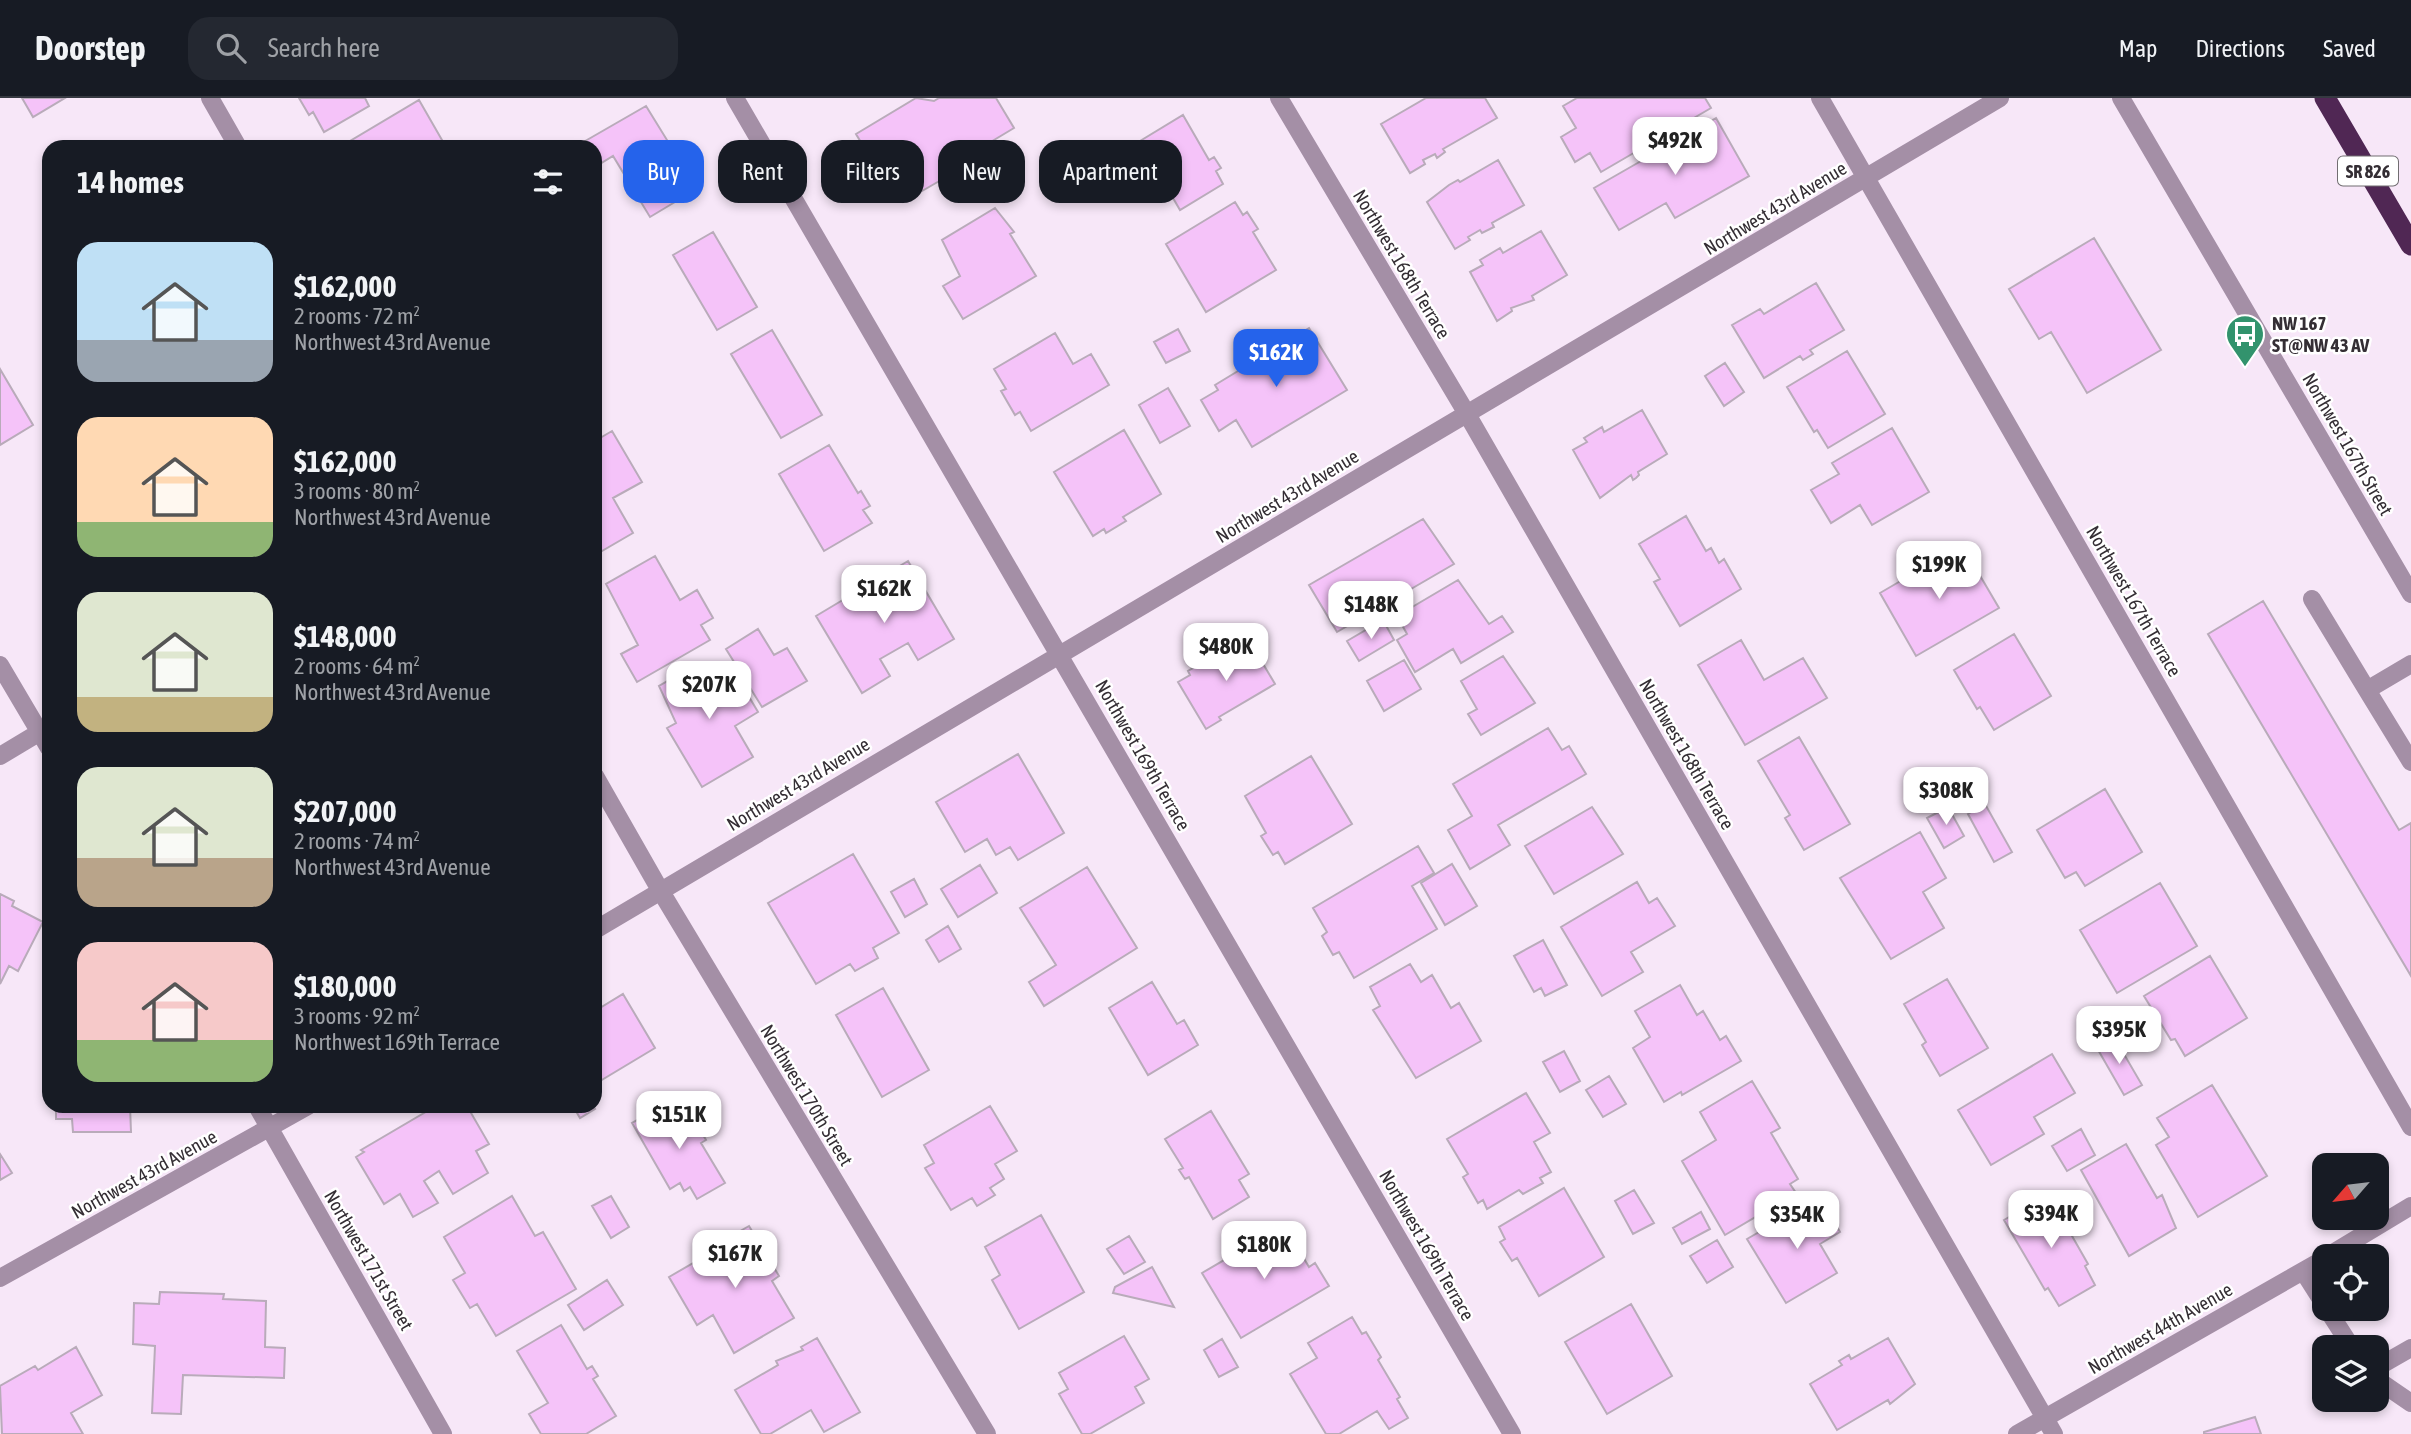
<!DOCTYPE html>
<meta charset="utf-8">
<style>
:root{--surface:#171b24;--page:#242831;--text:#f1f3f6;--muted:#9ea1a6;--line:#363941;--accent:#2563eb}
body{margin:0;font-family:"Asap Condensed",sans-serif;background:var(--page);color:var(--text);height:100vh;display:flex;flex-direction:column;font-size:26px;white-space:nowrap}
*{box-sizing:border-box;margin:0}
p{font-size:23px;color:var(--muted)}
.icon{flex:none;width:38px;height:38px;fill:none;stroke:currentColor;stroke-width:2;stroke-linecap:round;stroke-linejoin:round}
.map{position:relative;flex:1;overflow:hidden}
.sheet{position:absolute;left:42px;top:42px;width:560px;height:973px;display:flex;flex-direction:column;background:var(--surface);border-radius:21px;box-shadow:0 4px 10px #0003}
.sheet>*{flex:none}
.guide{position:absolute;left:623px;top:42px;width:665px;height:63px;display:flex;gap:14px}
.needle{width:46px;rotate:242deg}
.buttons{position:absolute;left:2312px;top:1055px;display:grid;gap:14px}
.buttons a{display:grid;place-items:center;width:77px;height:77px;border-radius:14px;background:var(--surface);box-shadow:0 4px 10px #0003;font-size:35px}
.price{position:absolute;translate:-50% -60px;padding:0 16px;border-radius:14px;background:#fff;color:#222;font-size:23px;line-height:46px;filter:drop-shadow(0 2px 4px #0008)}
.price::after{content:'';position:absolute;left:50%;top:42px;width:21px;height:16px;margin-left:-10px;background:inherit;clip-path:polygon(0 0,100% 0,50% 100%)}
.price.current{background:var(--accent);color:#fff}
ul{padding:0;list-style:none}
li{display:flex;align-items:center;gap:21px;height:175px;padding:0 35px}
li span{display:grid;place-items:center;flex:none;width:196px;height:140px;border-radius:21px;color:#555}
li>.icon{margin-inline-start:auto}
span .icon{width:84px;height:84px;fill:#fffc;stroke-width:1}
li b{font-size:30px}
h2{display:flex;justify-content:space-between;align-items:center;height:84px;padding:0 35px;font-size:30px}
.tag{padding:0 24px;border-radius:21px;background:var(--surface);box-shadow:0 4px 10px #0003;font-size:24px;line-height:63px}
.tag.current{background:var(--accent);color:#fff}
header{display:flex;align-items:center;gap:42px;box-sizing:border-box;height:98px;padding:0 35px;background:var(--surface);border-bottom:2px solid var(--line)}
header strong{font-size:33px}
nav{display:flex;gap:38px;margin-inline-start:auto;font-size:24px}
.search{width:490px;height:63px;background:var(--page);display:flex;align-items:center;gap:18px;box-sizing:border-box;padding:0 24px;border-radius:21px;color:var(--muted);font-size:26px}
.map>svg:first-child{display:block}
</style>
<header>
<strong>Doorstep</strong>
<div class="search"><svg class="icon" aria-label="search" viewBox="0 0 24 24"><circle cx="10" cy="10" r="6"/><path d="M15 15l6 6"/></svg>Search here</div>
<nav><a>Map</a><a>Directions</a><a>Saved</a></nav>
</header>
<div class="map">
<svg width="2411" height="1336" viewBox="0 0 2411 1336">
<rect width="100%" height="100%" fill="#f7e7f8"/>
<!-- building -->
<path fill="#f5c3f9" stroke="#b9abba" stroke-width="2" d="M 22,0 L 65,0 L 33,19 Z
M 299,0 L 365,0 L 369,8 L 324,34 L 313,14 L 309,17 Z
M 916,0 L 934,3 L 939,0 L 996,0 L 1014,30 L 944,72 L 948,78 L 903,104 L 892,86 L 888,89 L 856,36 Z
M 1426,0 L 1485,0 L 1497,20 L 1443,51 L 1445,54 L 1437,60 L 1435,56 L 1423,62 L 1425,66 L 1410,75 L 1381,26 Z
M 1577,0 L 1705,0 L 1711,10 L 1601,74 L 1590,55 L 1575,64 L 1561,39 L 1576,30 L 1563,8 Z
M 419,2 L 446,49 L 340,49 Z
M 646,8 L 667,42 L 661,45 L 690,95 L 650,119 L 613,58 L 595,69 L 595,49 L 582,49 L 580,46 Z
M 1183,17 L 1209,62 L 1214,59 L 1221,70 L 1216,73 L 1223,86 L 1180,112 L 1140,43 Z
M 1716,20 L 1749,78 L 1675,120 L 1666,105 L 1619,132 L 1594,90 Z
M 1498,62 L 1524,107 L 1492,125 L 1494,129 L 1482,135 L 1480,132 L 1468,139 L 1470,142 L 1455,151 L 1427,104 L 1449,87 L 1458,82 L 1460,84 Z
M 1235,104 L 1243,117 L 1247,114 L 1258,131 L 1253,134 L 1276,172 L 1206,214 L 1166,146 Z
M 995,110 L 1014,134 L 1010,136 L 1036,178 L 963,221 L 943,188 L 960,178 L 942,142 Z
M 1541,133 L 1567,177 L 1532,198 L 1534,202 L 1511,210 L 1512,213 L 1497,223 L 1470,174 L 1483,167 L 1480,162 L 1500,150 L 1503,155 Z
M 713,134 L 757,209 L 717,232 L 673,157 Z
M 2094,140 L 2161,252 L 2087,295 L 2051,234 L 2039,241 L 2009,191 Z
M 1816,185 L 1844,232 L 1810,252 L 1813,256 L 1803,262 L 1800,258 L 1764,280 L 1732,227 L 1760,211 L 1764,216 Z
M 1309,230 L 1347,292 L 1252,349 L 1236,322 L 1219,333 L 1201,302 L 1218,292 L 1215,287 Z
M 1178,231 L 1190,253 L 1166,265 L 1154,244 Z
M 772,232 L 822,317 L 781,340 L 731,256 Z
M 1055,235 L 1073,266 L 1091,256 L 1109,287 L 1031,333 L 1020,314 L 1015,317 L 1001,293 L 1006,291 L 994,271 Z
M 1847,253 L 1885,316 L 1828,350 L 1817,332 L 1814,334 L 1787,289 Z
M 1725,265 L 1744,294 L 1724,308 L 1705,278 Z
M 0,271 L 33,327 L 0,347 Z
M 1168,290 L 1190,328 L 1160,345 L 1139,307 Z
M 1642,312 L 1667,356 L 1638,374 L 1639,377 L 1636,380 L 1633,382 L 1631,377 L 1600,400 L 1573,352 L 1587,344 L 1584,340 L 1602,329 L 1604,334 Z
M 1892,330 L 1929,394 L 1872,427 L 1860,407 L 1831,425 L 1811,392 L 1839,376 L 1832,365 Z
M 1124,332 L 1161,396 L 1123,419 L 1126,423 L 1106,435 L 1104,431 L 1093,438 L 1054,374 Z
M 612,333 L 642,384 L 613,400 L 633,435 L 595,457 L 595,343 Z
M 829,347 L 858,395 L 861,393 L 870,408 L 863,412 L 872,425 L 824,453 L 779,376 Z
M 1686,418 L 1706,453 L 1711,450 L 1719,465 L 1724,461 L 1741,491 L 1680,528 L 1654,484 L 1660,481 L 1639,446 Z
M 1423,421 L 1454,466 L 1337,534 L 1309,487 Z
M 1962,447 L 1999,510 L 1916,558 L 1880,495 Z
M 655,458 L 680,502 L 697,492 L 713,520 L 701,527 L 710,542 L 637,584 L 621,556 L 638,547 L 606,486 Z
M 908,463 L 954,541 L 918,562 L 908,545 L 880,561 L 890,578 L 862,595 L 816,518 Z
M 1458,482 L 1489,526 L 1502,518 L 1513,534 L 1461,565 L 1453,551 L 1415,574 L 1397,542 L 1407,536 L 1397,518 Z
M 2263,503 L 2399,732 L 2411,725 L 2411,878 L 2208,536 Z
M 1383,522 L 1394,542 L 1359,563 L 1347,543 Z
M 758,531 L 774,557 L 787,550 L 807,583 L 762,609 L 726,551 Z
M 2014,536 L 2051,598 L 1994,632 L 1980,609 L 1977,611 L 1954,572 Z
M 1249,542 L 1275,586 L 1219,619 L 1221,622 L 1206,631 L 1178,584 L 1190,577 L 1188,573 L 1209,561 L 1211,565 Z
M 1741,542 L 1764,582 L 1803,560 L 1827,600 L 1745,647 L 1698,567 Z
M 1503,558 L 1535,605 L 1481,637 L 1468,616 L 1477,611 L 1461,583 Z
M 1404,562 L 1421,591 L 1384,613 L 1367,583 Z
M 697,566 L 708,584 L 732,570 L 758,614 L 735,628 L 753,659 L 702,689 L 667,630 L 676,625 L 659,588 Z
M 1548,630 L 1562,652 L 1569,648 L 1586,676 L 1498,727 L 1510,747 L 1470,771 L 1448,732 L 1472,718 L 1453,686 Z
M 1799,639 L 1850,726 L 1804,752 L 1785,720 L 1790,717 L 1758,663 Z
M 1018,656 L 1064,735 L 1018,762 L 1010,749 L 996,757 L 987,741 L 965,754 L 936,704 Z
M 1311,658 L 1352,726 L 1285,766 L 1278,754 L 1273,757 L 1261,738 L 1266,735 L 1245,698 Z
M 2105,691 L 2142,754 L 2085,788 L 2076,774 L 2065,780 L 2037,732 Z
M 1985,706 L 2012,754 L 1994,764 L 1968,716 Z
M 1592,709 L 1623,756 L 1554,796 L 1525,748 Z
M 1948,709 L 1964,738 L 1944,750 L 1927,720 Z
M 1920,734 L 1946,780 L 1923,794 L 1944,830 L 1891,861 L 1840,780 Z
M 1418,748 L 1434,775 L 1412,788 L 1437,831 L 1354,880 L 1339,854 L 1333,857 L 1322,838 L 1327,834 L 1313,810 Z
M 853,756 L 899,835 L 873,850 L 878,860 L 855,873 L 850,866 L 816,886 L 768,805 Z
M 1452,766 L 1477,808 L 1445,827 L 1421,785 Z
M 980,767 L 997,795 L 958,819 L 941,791 Z
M 1087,769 L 1137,850 L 1044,908 L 1029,884 L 1056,867 L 1020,810 Z
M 914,781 L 927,806 L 905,819 L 891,794 Z
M 1637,784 L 1649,805 L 1657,800 L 1675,828 L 1631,854 L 1643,874 L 1602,898 L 1561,829 Z
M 2160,785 L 2197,848 L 2117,895 L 2080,832 Z
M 0,796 L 14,803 L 12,808 L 43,824 L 18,873 L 9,868 L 0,886 Z
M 948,828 L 961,851 L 939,864 L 926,842 Z
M 1543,842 L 1567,887 L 1545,898 L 1541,890 L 1534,894 L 1514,858 Z
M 2210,858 L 2247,920 L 2185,958 L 2175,941 L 2171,942 L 2144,898 Z
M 1410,866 L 1421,884 L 1432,877 L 1451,910 L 1459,905 L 1481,943 L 1416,980 L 1373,912 L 1380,908 L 1370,889 Z
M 1947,881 L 1988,950 L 1940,978 L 1922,947 L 1926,944 L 1904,906 Z
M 1152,884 L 1177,926 L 1184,922 L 1198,947 L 1148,977 L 1109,910 Z
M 1680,887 L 1697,917 L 1703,913 L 1720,942 L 1726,938 L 1741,963 L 1682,997 L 1681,994 L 1664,1004 L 1633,950 L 1650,939 L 1635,913 Z
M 883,890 L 929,972 L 882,999 L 836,917 Z
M 623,896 L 655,950 L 595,986 L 595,913 Z
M 2114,939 L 2142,987 L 2124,997 L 2097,950 Z
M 1564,953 L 1580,983 L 1560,994 L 1543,964 Z
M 2052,956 L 2075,995 L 2034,1019 L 2044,1036 L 1991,1067 L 1958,1012 Z
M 1609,978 L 1626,1006 L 1603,1019 L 1586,992 Z
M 1752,983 L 1780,1030 L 1771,1035 L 1798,1081 L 1790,1086 L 1796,1095 L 1725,1137 L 1682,1063 L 1716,1042 L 1700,1014 Z
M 2212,987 L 2267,1078 L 2198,1119 L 2156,1047 L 2169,1039 L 2157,1020 Z
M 1526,995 L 1550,1035 L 1534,1044 L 1551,1074 L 1540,1080 L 1543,1085 L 1523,1096 L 1519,1092 L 1487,1111 L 1483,1102 L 1478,1105 L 1463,1079 L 1468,1076 L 1447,1041 Z
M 677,1004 L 694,1033 L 699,1030 L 706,1042 L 701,1045 L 725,1085 L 697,1101 L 690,1089 L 684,1093 L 680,1085 L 670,1091 L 632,1025 L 659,1010 L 660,1014 Z
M 56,1008 L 130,1008 L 131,1034 L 73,1034 L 72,1021 L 56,1021 Z
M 436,1008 L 437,1011 L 443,1008 L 467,1008 L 489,1046 L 476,1053 L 488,1075 L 453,1096 L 439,1073 L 424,1083 L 438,1105 L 413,1119 L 400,1096 L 384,1106 L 356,1059 L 364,1054 L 361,1052 Z
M 573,1008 L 593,1008 L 595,1011 L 580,1020 Z
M 990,1008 L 1017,1053 L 995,1066 L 1004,1081 L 990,1090 L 995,1097 L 977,1108 L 972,1100 L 951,1112 L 925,1070 L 934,1065 L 924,1047 Z
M 1211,1013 L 1249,1076 L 1239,1082 L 1249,1099 L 1213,1121 L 1189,1079 L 1185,1081 L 1179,1072 L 1183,1070 L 1165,1041 Z
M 2081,1031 L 2095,1057 L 2067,1073 L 2052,1048 Z
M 2126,1046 L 2157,1100 L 2162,1097 L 2176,1130 L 2129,1158 L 2081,1072 Z
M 0,1056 L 12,1075 L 0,1082 Z
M 1564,1090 L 1604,1159 L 1539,1198 L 1517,1160 L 1512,1163 L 1500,1144 L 1505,1141 L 1499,1129 Z
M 1634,1092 L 1654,1125 L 1633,1136 L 1615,1103 Z
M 2048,1096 L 2088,1166 L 2085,1168 L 2095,1187 L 2059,1208 L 2048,1190 L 2045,1192 L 2004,1122 Z
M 512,1098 L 535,1138 L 543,1134 L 576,1191 L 496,1238 L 477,1206 L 470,1210 L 453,1182 L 465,1175 L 444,1139 Z
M 611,1098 L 629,1129 L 611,1140 L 592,1108 Z
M 1823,1104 L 1840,1134 L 1820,1146 L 1837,1175 L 1786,1205 L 1747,1141 L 1799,1111 L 1802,1116 Z
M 1701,1114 L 1710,1131 L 1682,1146 L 1673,1130 Z
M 1041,1117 L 1084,1194 L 1019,1231 L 992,1182 L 1000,1177 L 985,1149 Z
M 1284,1127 L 1309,1169 L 1315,1165 L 1329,1188 L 1241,1240 L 1202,1175 Z
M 749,1128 L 779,1178 L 772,1183 L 794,1220 L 734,1255 L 713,1217 L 697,1227 L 669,1179 L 712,1154 L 710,1150 L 726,1141 L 728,1144 L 737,1139 L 735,1136 Z
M 1129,1138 L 1145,1164 L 1124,1176 L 1107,1151 Z
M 1717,1142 L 1733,1169 L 1707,1185 L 1690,1158 Z
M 1152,1169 L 1174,1209 L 1113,1195 L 1115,1189 Z
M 607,1182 L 623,1207 L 584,1232 L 568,1207 Z
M 160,1194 L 224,1196 L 223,1201 L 266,1203 L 265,1249 L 285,1250 L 284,1280 L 183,1277 L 181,1316 L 152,1315 L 155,1248 L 133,1246 L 134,1205 L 159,1206 Z
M 1631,1206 L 1672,1278 L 1607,1316 L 1565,1244 Z
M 1352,1219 L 1362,1236 L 1366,1234 L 1381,1259 L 1378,1262 L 1400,1299 L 1397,1301 L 1408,1320 L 1389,1331 L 1377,1313 L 1339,1336 L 1326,1336 L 1290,1276 L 1317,1260 L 1308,1245 Z
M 561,1227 L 587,1271 L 592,1268 L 598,1278 L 593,1281 L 616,1318 L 586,1336 L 541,1336 L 529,1316 L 548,1305 L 517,1253 Z
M 1124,1238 L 1149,1281 L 1135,1289 L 1144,1305 L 1090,1336 L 1082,1336 L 1059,1296 L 1068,1291 L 1059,1275 Z
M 817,1240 L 860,1314 L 824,1334 L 811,1312 L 770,1336 L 761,1336 L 735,1292 L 778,1267 L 776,1263 L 803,1252 L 801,1249 Z
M 1888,1240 L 1915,1286 L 1890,1306 L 1888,1302 L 1837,1332 L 1810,1286 L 1842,1267 L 1839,1263 L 1849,1257 L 1851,1261 Z
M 1222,1241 L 1238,1269 L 1219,1279 L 1204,1252 Z
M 76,1249 L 102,1297 L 71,1315 L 83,1336 L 2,1336 L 0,1288 L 35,1268 L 38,1272 Z
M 2255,1319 L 2261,1336 L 2204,1336 L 2204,1334 Z"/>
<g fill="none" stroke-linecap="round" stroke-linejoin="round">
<!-- minor -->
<path stroke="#a48fa6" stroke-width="18" d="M 210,0 L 238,49
M 735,0 L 1512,1336
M 1279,0 L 1467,316 L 2054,1336
M 1820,0 L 2411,1029
M 2121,0 L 2411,496
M 2312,501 L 2367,592 L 2411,566
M 0,567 L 49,650
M 2367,592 L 2411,664
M 0,658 L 40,634
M 595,678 L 660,792 L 987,1336
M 595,832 L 2000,0
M 257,1008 L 443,1336
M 2328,1158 L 2411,1108
M 2303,1173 L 2324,1206
M 0,1180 L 308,1008
M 2327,1211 L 2352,1250
M 2376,1270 L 2411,1250
M 2376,1281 L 2411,1305
M 2017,1336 L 2324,1161"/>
<!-- highway -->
<path stroke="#502754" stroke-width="21" d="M 2325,0 L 2411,147"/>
</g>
<!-- icons -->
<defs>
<symbol id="bus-pin" viewBox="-11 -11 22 30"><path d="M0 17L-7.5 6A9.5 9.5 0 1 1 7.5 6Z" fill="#32936d" stroke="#fff"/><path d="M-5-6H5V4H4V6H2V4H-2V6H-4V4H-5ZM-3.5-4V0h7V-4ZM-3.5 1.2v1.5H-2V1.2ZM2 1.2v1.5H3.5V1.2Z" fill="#fff"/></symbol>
</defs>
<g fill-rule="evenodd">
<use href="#bus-pin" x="2223" y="214" width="44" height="60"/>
</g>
<g text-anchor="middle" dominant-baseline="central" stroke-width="5" stroke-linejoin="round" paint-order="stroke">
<!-- shield labels -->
<rect fill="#fff" stroke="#716d71" stroke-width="2" x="2338" y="58.5" width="60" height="29" rx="5"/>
<g font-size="18" font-weight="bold" fill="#342e34">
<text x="2368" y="73">SR 826</text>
</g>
<!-- street labels -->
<g font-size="19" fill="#342e34" stroke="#fff">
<text transform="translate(1775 110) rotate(-31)">Northwest 43rd Avenue</text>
<text transform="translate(1402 166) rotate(59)">Northwest 168th Terrace</text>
<text transform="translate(2348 346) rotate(60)">Northwest 167th Street</text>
<text transform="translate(1287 398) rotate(-31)">Northwest 43rd Avenue</text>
<text transform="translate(2134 503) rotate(60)">Northwest 167th Terrace</text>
<text transform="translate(1687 656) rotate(60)">Northwest 168th Terrace</text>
<text transform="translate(1143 657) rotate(60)">Northwest 169th Terrace</text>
<text transform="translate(798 686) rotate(-31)">Northwest 43rd Avenue</text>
<text transform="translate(807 997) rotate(59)">Northwest 170th Street</text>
<text transform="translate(144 1076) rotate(-29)">Northwest 43rd Avenue</text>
<text transform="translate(1427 1147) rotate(60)">Northwest 169th Terrace</text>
<text transform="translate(369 1162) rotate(60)">Northwest 171st Street</text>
<text transform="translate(2160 1230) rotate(-30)">Northwest 44th Avenue</text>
</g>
<!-- poi labels -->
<g font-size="19" font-weight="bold" fill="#342e34" stroke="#fff" text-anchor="start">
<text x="2272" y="225">NW 167<tspan x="2272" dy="22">ST@NW 43 AV</tspan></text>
</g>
</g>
</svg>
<div class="buttons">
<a><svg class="needle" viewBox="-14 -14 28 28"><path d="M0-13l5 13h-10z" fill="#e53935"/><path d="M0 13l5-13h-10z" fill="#9ea1a6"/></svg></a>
<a><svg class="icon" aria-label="locate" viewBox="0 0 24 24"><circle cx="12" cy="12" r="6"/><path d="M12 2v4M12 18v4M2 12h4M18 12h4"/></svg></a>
<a><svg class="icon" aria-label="layers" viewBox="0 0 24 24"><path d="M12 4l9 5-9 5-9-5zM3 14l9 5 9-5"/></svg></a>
</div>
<b class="price" style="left:1675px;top:79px">$492K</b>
<b class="price current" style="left:1276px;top:291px">$162K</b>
<b class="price" style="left:1939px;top:503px">$199K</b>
<b class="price" style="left:884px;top:527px">$162K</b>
<b class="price" style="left:1371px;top:543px">$148K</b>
<b class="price" style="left:1226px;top:585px">$480K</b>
<b class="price" style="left:709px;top:623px">$207K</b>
<b class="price" style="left:1946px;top:729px">$308K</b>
<b class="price" style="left:2119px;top:968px">$395K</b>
<b class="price" style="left:679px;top:1053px">$151K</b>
<b class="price" style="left:2051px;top:1152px">$394K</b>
<b class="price" style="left:1797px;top:1153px">$354K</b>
<b class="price" style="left:1264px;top:1183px">$180K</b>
<b class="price" style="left:735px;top:1192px">$167K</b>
<div class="guide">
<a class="tag current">Buy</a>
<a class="tag">Rent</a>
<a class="tag">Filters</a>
<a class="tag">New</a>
<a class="tag">Apartment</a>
</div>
<section class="sheet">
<h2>14 homes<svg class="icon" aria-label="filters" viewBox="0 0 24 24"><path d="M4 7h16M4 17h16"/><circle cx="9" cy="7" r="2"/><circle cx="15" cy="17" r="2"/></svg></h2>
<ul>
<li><span style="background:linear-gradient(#bfe0f5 70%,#9aa5b1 0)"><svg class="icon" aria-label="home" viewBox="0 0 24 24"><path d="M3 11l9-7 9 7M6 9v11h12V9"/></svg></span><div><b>$162,000</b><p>2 rooms · 72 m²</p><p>Northwest 43rd Avenue</p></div></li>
<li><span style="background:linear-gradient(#ffd9b3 75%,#8fb573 0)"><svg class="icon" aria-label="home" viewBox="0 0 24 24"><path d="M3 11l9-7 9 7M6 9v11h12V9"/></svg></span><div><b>$162,000</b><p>3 rooms · 80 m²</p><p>Northwest 43rd Avenue</p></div></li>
<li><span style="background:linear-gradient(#dfe7d0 75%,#c2b280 0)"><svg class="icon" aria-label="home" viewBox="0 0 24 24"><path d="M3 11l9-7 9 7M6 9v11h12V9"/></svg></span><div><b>$148,000</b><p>2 rooms · 64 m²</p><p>Northwest 43rd Avenue</p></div></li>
<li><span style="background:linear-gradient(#dfe7d0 65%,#b9a48a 0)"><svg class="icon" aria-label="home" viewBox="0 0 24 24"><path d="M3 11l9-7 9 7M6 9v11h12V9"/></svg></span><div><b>$207,000</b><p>2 rooms · 74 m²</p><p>Northwest 43rd Avenue</p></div></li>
<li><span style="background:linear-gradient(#f6c9c9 70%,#8fb573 0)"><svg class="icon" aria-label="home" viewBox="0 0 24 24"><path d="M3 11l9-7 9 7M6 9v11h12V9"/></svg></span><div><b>$180,000</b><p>3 rooms · 92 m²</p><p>Northwest 169th Terrace</p></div></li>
</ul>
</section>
</div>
